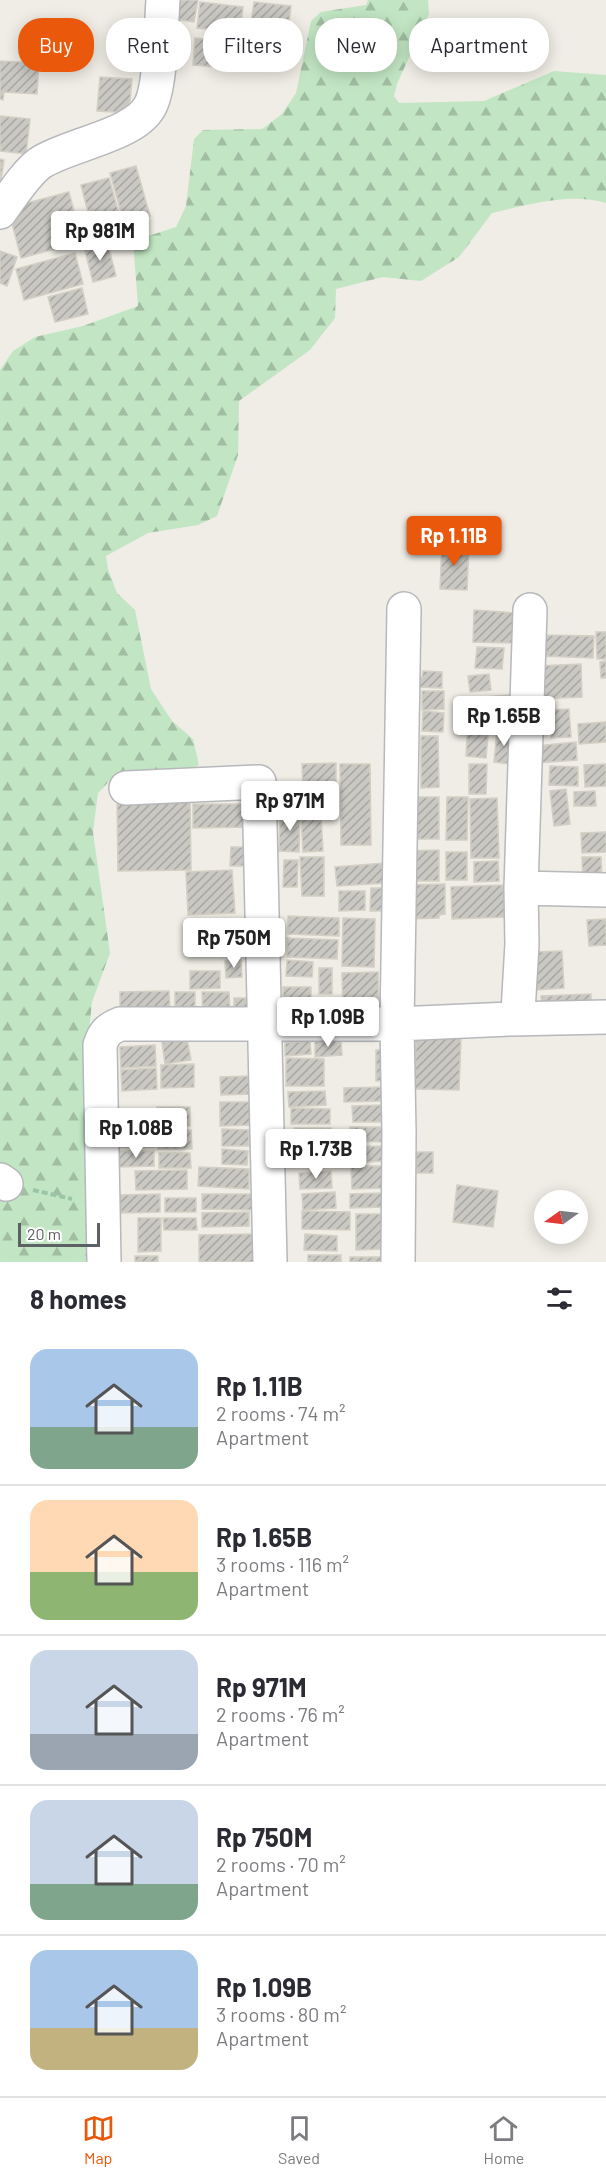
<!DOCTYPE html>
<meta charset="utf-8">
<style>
:root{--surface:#fff;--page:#f2f2f3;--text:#2b2b33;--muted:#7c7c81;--line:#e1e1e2;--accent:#ea580c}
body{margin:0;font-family:Barlow,sans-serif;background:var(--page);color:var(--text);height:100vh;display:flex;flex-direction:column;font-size:22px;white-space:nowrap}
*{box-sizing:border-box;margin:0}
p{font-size:20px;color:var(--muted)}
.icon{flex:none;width:33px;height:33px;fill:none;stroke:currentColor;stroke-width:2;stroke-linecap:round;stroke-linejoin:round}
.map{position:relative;height:1262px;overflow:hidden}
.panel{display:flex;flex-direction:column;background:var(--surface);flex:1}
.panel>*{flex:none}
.banner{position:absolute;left:18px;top:18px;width:570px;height:54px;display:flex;gap:12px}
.needle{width:39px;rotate:256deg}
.buttons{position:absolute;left:534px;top:1190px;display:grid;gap:12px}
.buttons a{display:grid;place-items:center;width:54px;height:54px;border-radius:50%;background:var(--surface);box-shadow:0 3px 15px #0003;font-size:30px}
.scale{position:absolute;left:18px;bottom:15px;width:82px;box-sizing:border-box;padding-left:6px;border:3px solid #5d6166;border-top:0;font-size:16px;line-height:21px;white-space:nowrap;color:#5d6166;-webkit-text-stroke:4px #fff;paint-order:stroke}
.price{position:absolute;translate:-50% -51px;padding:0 14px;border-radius:6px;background:#fff;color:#222;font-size:20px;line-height:39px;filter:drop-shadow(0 2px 3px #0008)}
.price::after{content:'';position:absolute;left:50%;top:36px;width:18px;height:14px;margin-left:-9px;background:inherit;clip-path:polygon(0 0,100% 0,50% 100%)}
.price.selected{background:var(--accent);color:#fff}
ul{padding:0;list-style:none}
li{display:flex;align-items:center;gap:18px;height:150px;padding:0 30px}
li+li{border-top:2px solid var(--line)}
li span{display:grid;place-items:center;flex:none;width:168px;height:120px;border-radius:18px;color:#555}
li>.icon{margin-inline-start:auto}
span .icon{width:72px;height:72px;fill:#fffc;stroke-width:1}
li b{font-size:26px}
h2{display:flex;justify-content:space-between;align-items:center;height:72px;padding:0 30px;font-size:26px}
.chip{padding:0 21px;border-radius:24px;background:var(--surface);box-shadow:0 3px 15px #0003;font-size:21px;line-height:54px}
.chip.selected{background:var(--accent);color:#fff}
.tab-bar{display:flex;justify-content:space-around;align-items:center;height:84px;border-top:2px solid var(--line);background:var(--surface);font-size:16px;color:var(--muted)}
.tab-bar a{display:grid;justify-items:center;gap:3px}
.tab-bar .selected{color:var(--accent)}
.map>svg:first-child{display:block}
</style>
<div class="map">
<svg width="606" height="1262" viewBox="0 0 606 1262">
<defs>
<pattern id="forest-firs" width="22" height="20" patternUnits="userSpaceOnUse" patternTransform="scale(1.5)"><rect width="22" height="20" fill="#c2e6c3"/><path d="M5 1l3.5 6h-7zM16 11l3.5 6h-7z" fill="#a1bea2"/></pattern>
<pattern id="building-hatch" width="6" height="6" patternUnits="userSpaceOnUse" patternTransform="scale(1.5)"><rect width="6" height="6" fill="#cac8c3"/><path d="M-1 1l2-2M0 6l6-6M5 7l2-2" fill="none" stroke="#a7a6a2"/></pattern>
</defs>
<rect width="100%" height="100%" fill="#efede5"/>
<!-- forest -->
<path fill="url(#forest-firs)" d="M 368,0 L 428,0 L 429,14 L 397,84 L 394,96 L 399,103 L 484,101 L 554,71 L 606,75 L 606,203 C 569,192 528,205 492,213 L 459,257 L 421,281 L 383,277 L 336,289 L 335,318 L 310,350 L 239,401 L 238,455 L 217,516 L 198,525 L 148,533 L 106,556 L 108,569 L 117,593 L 135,610 L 151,689 L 172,721 L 193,739 L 199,765 L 181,776 L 168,778 L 117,773 L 98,793 L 93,832 L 110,953 L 92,1002 L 83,1095 L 97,1188 L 93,1262 L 0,1262 L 0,370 L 13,351 L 35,337 L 83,326 L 138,306 L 133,241 L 176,227 L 186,206 L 194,139 L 203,130 L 262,129 L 282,114 L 296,93 L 311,21 L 321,12 L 366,5 Z"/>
<!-- building -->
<path fill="url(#building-hatch)" stroke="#d4cfc4" stroke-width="1.5" d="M 177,0 L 198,0 L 194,22 L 174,19 Z
M 200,2 L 243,7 L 240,33 L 197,28 Z
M 254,2 L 291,6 L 285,56 L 262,54 L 266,25 L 251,23 Z
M 195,38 L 246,43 L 243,69 L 193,65 Z
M 0,61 L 39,63 L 37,94 L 4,92 L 3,100 L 0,99 Z
M 100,77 L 132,79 L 129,113 L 97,111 Z
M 0,116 L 30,119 L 26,154 L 0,151 Z
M 0,159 L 4,160 L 0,187 Z
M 136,166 L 150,216 L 124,223 L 110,173 Z
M 109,178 L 120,217 L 91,224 L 81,185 Z
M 69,192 L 82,242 L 21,258 L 8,208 Z
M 107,241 L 116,276 L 93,282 L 84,247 Z
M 0,251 L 17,257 L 7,286 L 0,283 Z
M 75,253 L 83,284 L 24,300 L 16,269 Z
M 82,288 L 88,314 L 55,322 L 48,297 Z
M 442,544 L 469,545 L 467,590 L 440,589 Z
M 474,610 L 516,613 L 515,643 L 473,642 Z
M 596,632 L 606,632 L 606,659 L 597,659 Z
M 544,635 L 594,636 L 593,658 L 543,656 Z
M 477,647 L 504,648 L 502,669 L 475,668 Z
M 606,661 L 606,678 L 601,678 L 600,662 Z
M 581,664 L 582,697 L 538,699 L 537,666 Z
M 423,671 L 442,672 L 442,688 L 416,687 L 417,677 L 422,678 Z
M 489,674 L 491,690 L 470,692 L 468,676 Z
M 422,691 L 444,691 L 444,709 L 422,710 Z
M 509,695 L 511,714 L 487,717 L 485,697 Z
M 463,697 L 478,697 L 479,713 L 464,713 Z
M 569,709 L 571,737 L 551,738 L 549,710 Z
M 423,711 L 444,713 L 443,732 L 422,731 Z
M 468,722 L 489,724 L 486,758 L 466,756 Z
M 606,722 L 606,742 L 579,744 L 578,724 Z
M 497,730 L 513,731 L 510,764 L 494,762 Z
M 421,736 L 438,736 L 439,787 L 421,788 Z
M 576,742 L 577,760 L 537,763 L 536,746 Z
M 336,763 L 336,789 L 303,790 L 302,764 Z
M 340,764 L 370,764 L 371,845 L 341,845 Z
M 469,764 L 487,764 L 486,794 L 469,794 Z
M 606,764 L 606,786 L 585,787 L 584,765 Z
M 550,766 L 578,767 L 578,786 L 549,785 Z
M 566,789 L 570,824 L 554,826 L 550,791 Z
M 595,791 L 596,806 L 574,806 L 574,792 Z
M 190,797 L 191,870 L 118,871 L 117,798 Z
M 407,797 L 439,797 L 439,839 L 408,839 Z
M 447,797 L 468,797 L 467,840 L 446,840 Z
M 497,798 L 499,858 L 471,858 L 470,799 Z
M 193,804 L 251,804 L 251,827 L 193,828 Z
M 280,813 L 300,814 L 299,852 L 279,851 Z
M 321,816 L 323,851 L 303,852 L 301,817 Z
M 606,832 L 606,852 L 582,853 L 581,833 Z
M 231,847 L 252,847 L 252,866 L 230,866 Z
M 439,850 L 439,881 L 406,881 L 406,851 Z
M 446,852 L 467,852 L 467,880 L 446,880 Z
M 300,857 L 324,857 L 324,896 L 302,896 Z
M 582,857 L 601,857 L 602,883 L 583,884 Z
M 284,860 L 298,860 L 297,887 L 283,887 Z
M 498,861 L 499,881 L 474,882 L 474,862 Z
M 385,863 L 387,883 L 337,886 L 335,867 Z
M 232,870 L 235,913 L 188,915 L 186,872 Z
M 445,884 L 445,914 L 439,915 L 439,918 L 407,919 L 406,885 Z
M 503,885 L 505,917 L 452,919 L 451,887 Z
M 371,888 L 390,888 L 390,911 L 370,911 Z
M 339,891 L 365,891 L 365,910 L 339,911 Z
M 288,916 L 339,918 L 339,936 L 288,934 Z
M 343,918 L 375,919 L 374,967 L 342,966 Z
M 606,919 L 606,945 L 589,946 L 587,920 Z
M 212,921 L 233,921 L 234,952 L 213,953 Z
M 239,932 L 257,932 L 257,955 L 239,955 Z
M 287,938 L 338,940 L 337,959 L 287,957 Z
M 562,951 L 564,988 L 536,990 L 534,952 Z
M 241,960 L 242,977 L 226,978 L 225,961 Z
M 287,960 L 313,962 L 312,977 L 286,976 Z
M 319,968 L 332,968 L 332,994 L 319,994 Z
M 190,971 L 220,971 L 220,988 L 190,989 Z
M 378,972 L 379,1014 L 343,1015 L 342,973 Z
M 283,987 L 311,987 L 311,1003 L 283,1004 Z
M 169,991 L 170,1010 L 120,1017 L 120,992 Z
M 175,992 L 195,992 L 195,1012 L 175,1013 Z
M 202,992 L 229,992 L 230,1014 L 203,1015 Z
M 591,994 L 591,1008 L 542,1009 L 541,996 Z
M 234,998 L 260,998 L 260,1015 L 234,1016 Z
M 335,998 L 336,1017 L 317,1018 L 316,999 Z
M 416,1036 L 461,1037 L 459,1090 L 415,1089 Z
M 187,1039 L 191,1060 L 165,1064 L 162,1042 Z
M 341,1040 L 342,1055 L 315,1057 L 315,1041 Z
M 310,1041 L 311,1054 L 285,1056 L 285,1043 Z
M 155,1045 L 156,1066 L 121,1068 L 120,1047 Z
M 376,1050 L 394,1050 L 395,1080 L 376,1081 Z
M 286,1058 L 324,1059 L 324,1086 L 286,1086 Z
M 194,1064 L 194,1087 L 161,1088 L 161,1065 Z
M 156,1068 L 157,1089 L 122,1091 L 121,1070 Z
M 249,1076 L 250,1094 L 221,1095 L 220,1077 Z
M 383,1087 L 383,1101 L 344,1102 L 344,1088 Z
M 325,1091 L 326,1105 L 289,1107 L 288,1092 Z
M 220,1102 L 251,1102 L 252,1125 L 220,1126 Z
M 382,1105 L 383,1122 L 353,1122 L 352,1106 Z
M 157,1107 L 190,1107 L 190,1126 L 158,1126 Z
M 291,1108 L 330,1109 L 330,1124 L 291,1124 Z
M 117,1110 L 153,1110 L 153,1126 L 117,1127 Z
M 350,1127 L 382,1127 L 382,1142 L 350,1141 Z
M 294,1128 L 331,1128 L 331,1144 L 295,1145 Z
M 222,1129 L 249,1130 L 249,1146 L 222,1146 Z
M 158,1130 L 191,1130 L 192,1149 L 158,1149 Z
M 153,1131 L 153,1147 L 118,1147 L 118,1132 Z
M 382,1146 L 383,1161 L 353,1163 L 352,1147 Z
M 295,1148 L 331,1149 L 331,1167 L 294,1166 Z
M 222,1149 L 248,1151 L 247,1165 L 222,1164 Z
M 119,1151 L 154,1151 L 154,1166 L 119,1167 Z
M 416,1152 L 433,1152 L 433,1173 L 417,1173 Z
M 159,1153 L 190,1153 L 191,1168 L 159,1168 Z
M 351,1166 L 382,1166 L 382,1188 L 352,1189 Z
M 199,1167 L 249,1169 L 249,1189 L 198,1186 Z
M 187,1170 L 187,1189 L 136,1190 L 135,1171 Z
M 331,1171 L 332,1188 L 300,1189 L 299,1173 Z
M 457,1185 L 498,1191 L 493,1227 L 453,1222 Z
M 335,1192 L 336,1208 L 303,1210 L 302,1194 Z
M 382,1193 L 382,1207 L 350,1208 L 350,1194 Z
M 160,1194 L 160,1212 L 121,1213 L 120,1195 Z
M 202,1194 L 253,1194 L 253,1210 L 202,1209 Z
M 165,1198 L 196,1198 L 196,1212 L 165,1212 Z
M 302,1211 L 350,1212 L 350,1230 L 302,1229 Z
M 249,1212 L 249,1226 L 202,1227 L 202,1213 Z
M 356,1214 L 383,1214 L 384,1249 L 356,1250 Z
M 138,1218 L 161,1218 L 161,1251 L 138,1252 Z
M 163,1218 L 196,1218 L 197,1230 L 164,1230 Z
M 254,1234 L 254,1262 L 199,1262 L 199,1235 Z
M 305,1234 L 337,1236 L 337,1251 L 304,1250 Z
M 308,1255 L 341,1255 L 341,1262 L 308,1262 Z
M 135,1256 L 158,1256 L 158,1262 L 135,1262 Z
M 350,1257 L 385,1257 L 385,1262 L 350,1262 Z"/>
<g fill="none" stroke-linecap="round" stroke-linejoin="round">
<defs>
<path id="minor" d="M 0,212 C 12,196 24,175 40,163 C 69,144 138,135 151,104 C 161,83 161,26 163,0
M 126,788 L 259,782 L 270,1262
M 521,888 L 606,890
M 510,1019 L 606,1017
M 0,1180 L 6,1184
M 104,1262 L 100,1045 C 104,1033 108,1029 120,1024 L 397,1024 L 510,1019 L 518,1012 L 522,944 L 521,888 L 530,610
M 398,1262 L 399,1133 L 397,1024 L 404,609"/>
</defs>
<!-- minor casing -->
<use href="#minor" stroke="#b6b8bc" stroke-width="36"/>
<!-- path -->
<path stroke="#9ac5a8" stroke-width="4" stroke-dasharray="6 3" stroke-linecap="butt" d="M 33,1190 L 72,1199"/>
<!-- minor -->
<use href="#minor" stroke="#fff" stroke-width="33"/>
</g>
</svg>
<div class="buttons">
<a><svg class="needle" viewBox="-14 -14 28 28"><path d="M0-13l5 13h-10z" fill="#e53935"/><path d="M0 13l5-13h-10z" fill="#7c7c81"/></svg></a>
</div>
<div class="scale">20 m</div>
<b class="price" style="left:100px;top:262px">Rp 981M</b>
<b class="price selected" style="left:454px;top:567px">Rp 1.11B</b>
<b class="price" style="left:504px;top:747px">Rp 1.65B</b>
<b class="price" style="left:290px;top:832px">Rp 971M</b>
<b class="price" style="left:234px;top:969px">Rp 750M</b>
<b class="price" style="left:328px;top:1048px">Rp 1.09B</b>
<b class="price" style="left:136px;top:1159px">Rp 1.08B</b>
<b class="price" style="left:316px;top:1180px">Rp 1.73B</b>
<div class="banner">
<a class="chip selected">Buy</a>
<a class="chip">Rent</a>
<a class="chip">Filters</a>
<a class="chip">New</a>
<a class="chip">Apartment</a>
</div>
</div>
<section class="panel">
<h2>8 homes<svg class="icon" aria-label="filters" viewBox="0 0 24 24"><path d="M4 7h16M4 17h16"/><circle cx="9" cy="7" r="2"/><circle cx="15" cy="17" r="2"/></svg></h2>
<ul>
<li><span style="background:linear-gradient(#a9c7e8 65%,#7fa58c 0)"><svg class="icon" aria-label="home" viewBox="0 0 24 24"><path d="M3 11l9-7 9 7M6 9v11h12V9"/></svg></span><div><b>Rp 1.11B</b><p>2 rooms · 74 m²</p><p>Apartment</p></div></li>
<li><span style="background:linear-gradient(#ffd9b3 60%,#8fb573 0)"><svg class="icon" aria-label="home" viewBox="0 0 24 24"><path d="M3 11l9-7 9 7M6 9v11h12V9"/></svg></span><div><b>Rp 1.65B</b><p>3 rooms · 116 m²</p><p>Apartment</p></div></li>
<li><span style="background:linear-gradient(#c9d6e8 70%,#9aa5b1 0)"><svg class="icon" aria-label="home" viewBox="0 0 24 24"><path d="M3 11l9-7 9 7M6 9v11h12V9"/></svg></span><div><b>Rp 971M</b><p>2 rooms · 76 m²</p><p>Apartment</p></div></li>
<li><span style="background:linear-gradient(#c9d6e8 70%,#7fa58c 0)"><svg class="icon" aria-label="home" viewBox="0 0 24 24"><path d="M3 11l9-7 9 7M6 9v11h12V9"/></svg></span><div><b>Rp 750M</b><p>2 rooms · 70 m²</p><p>Apartment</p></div></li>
<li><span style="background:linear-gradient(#a9c7e8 65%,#c2b280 0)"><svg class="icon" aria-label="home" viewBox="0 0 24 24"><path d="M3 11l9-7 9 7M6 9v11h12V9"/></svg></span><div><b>Rp 1.09B</b><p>3 rooms · 80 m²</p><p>Apartment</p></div></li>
</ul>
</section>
<nav class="tab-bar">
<a class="selected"><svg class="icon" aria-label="map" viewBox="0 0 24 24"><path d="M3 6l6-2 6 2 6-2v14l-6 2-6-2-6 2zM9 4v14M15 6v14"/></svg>Map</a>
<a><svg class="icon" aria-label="saved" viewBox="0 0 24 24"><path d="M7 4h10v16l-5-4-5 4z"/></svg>Saved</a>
<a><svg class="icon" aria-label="home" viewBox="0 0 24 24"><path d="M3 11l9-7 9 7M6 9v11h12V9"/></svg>Home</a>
</nav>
